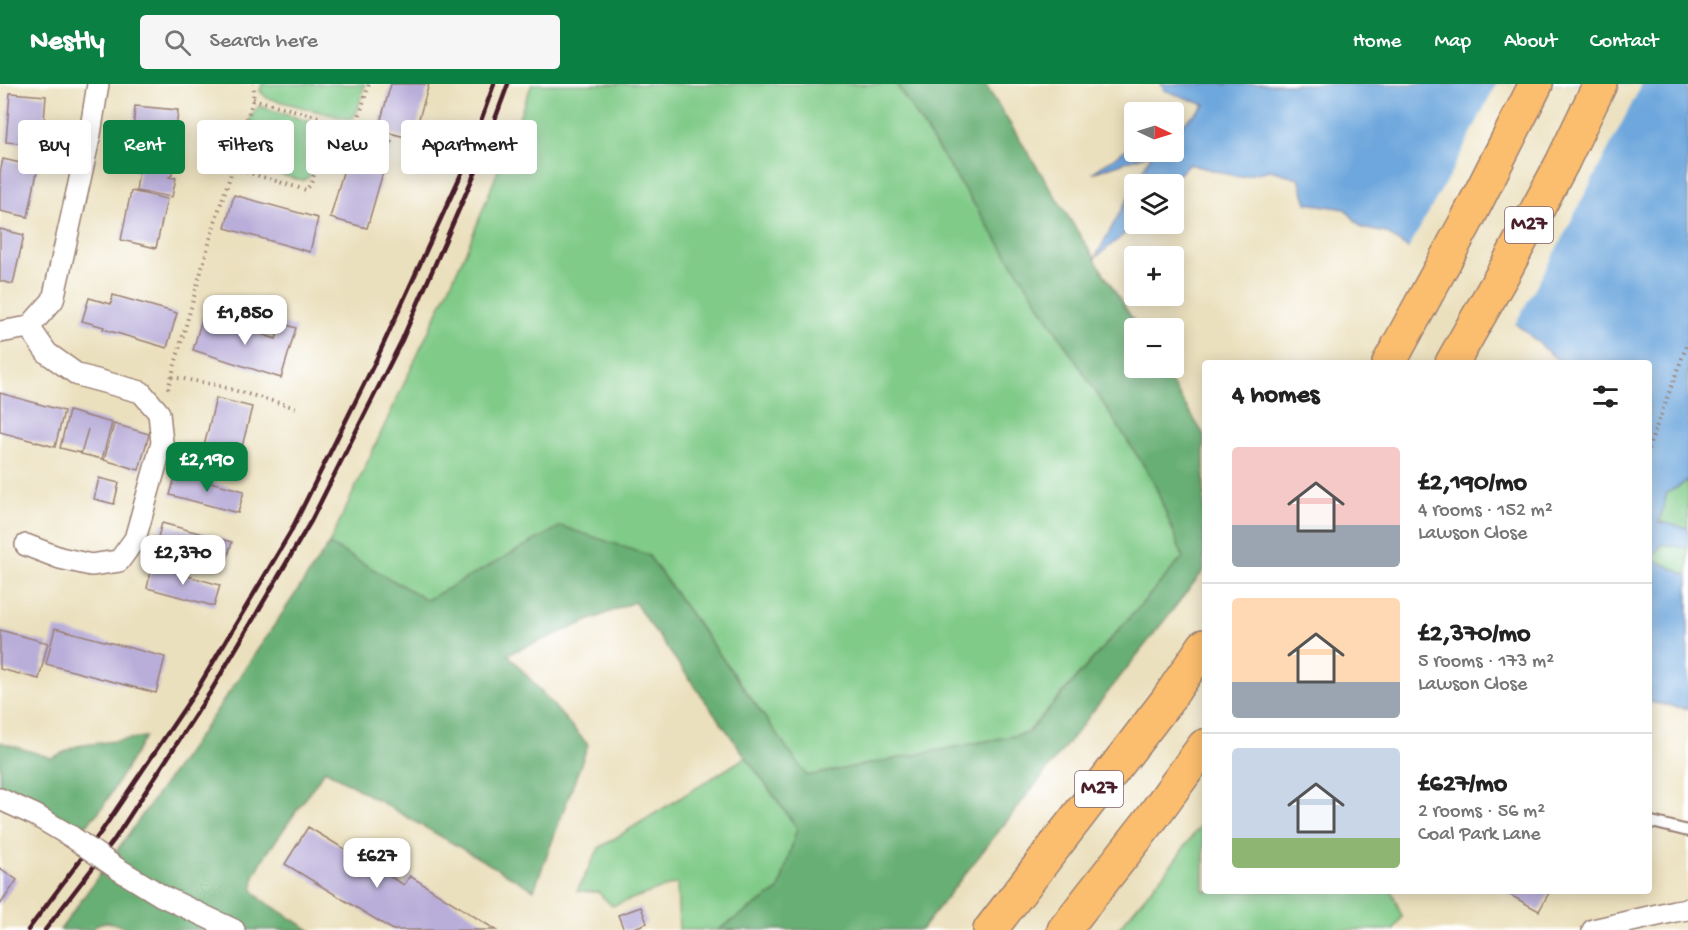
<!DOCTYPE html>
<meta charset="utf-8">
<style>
:root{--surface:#fff;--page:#f6f6f6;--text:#222;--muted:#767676;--line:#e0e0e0;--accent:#0b8043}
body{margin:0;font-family:"Gochi Hand",sans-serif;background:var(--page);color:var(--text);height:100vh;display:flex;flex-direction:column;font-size:22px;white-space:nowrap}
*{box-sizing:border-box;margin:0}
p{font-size:20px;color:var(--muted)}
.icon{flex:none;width:33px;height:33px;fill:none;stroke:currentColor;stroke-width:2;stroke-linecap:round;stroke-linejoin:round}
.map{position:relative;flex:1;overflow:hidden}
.panel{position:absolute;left:1202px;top:276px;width:450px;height:534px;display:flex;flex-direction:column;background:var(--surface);border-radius:6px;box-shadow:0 3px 15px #0003}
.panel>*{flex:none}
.guide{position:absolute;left:18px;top:36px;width:570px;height:54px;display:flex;gap:12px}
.needle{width:39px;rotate:94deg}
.buttons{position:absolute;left:1124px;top:18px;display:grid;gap:12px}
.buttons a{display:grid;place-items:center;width:60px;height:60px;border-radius:6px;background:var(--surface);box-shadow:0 3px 15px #0003;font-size:30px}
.price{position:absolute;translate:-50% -51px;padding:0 14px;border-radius:12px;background:#fff;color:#222;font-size:20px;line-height:39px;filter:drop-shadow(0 2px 3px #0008)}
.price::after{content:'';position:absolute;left:50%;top:36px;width:18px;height:14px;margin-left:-9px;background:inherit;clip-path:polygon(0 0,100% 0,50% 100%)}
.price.selected{background:var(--accent);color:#fff}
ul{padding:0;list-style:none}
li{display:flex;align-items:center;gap:18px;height:150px;padding:0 30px}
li+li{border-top:2px solid var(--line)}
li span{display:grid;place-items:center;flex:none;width:168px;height:120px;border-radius:6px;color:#555}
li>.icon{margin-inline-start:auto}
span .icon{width:72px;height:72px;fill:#fffc;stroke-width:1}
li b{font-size:26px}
h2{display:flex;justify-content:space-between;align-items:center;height:72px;padding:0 30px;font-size:26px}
.pill{padding:0 21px;border-radius:6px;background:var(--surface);box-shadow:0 3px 15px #0003;font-size:21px;line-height:54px}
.pill.selected{background:var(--accent);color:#fff}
header{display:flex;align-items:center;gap:36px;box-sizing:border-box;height:84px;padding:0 30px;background:var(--accent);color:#fff}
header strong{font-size:28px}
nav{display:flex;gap:33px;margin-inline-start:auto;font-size:21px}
.search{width:420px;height:54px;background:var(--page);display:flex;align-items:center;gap:15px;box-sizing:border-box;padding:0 21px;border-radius:6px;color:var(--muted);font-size:22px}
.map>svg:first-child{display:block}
</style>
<header>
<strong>Nestly</strong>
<div class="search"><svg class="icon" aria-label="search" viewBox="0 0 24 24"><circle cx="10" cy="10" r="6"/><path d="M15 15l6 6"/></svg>Search here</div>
<nav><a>Home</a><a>Map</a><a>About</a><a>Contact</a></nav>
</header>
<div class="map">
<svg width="1688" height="846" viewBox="0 0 1688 846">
<rect width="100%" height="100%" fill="#fff"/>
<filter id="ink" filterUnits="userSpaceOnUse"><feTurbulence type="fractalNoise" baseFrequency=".0167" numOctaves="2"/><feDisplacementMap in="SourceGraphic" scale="12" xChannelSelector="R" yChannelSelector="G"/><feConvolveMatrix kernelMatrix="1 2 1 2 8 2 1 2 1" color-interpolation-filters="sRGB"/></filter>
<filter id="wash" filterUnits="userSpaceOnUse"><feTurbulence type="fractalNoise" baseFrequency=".008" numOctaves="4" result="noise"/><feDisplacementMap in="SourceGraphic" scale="24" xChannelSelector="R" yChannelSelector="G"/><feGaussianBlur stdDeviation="1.35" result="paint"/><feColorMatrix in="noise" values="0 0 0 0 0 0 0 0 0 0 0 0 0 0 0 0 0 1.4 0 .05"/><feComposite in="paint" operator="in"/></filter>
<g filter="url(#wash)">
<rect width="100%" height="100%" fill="#ebe0bd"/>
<!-- green -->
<path fill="#80cb88" stroke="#65755a" stroke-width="1.5" d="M 262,0 L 365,0 L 357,28 L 351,36 L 267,14 L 260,7 Z
M 532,0 L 896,0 L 1153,396 L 1183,473 L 1027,649 L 807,692 L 648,471 L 561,443 L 427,516 L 329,460 L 468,163 Z
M 259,22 L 317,40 L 322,44 L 310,92 L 303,97 L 241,80 L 251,32 Z
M 1688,397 L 1688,444 L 1659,438 L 1667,409 Z
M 1663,460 L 1688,464 L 1688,492 L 1650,474 Z
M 746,673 L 797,744 L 779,806 L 718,846 L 679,846 L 677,799 L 612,822 L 598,808 L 577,807 L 599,764 Z
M 1204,736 L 1204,807 L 1392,807 L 1402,833 L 1394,846 L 1117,846 L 1172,780 Z"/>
<!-- forest -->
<path fill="#68af74" stroke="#596750" stroke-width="1.5" d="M 896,0 L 985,0 L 1138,244 L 1134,244 L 1134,284 L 1162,284 L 1204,351 L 1204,486 L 921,846 L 718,846 L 779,806 L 797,744 L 634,518 L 508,570 L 588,661 L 534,806 L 325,686 L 263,775 L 254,792 L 253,806 L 262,816 L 310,846 L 129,846 C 116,840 102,832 92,846 L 60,846 L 213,632 L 329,460 L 427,516 L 561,442 L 648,471 L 807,692 L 1028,649 L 1183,473 L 1153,396 Z
M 145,653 L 102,724 L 79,749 L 0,709 L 0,658 L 52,674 L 77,662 Z"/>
<!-- water -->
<path fill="#6ea7dd" stroke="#5c6384" stroke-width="1.5" d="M 1161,0 L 1688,0 L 1688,397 L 1667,409 L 1659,438 L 1688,444 L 1688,464 L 1663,460 L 1651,474 L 1688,492 L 1688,625 L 1649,618 L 1648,279 L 1561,279 L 1524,246 L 1386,149 L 1362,144 L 1345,125 L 1307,119 L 1299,94 L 1270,86 L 1239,93 L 1189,80 L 1170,100 L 1135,100 L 1152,69 L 1092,89 L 1134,60 L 1134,68 L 1173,68 L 1173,46 L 1179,43 L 1205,21 L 1164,6 Z
M 1134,103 L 1135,140 L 1127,148 L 1095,174 Z"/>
<!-- pier -->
<path fill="#ebe0bd" d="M 1496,0 L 1642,0 L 1556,166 L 1514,242 L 1407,167 L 1453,85 Z"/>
<g id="blocks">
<!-- building -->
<path fill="#b9aed9" d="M 391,0 L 429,0 L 413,55 L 378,46 Z
M 10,9 L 46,12 L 42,61 L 6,58 Z
M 135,22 L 178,26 L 172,91 L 169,93 L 176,94 L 172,113 L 136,107 L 139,87 L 134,87 L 137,48 L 133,48 Z
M 355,46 L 392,57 L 367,144 L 330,134 Z
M 3,75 L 38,83 L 28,133 L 0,127 L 0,89 Z
M 131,107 L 167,115 L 156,164 L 121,156 Z
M 234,111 L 318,134 L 310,168 L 225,144 Z
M 0,145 L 24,151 L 13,200 L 0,197 Z
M 113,211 L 177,229 L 167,264 L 103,245 L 104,243 L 82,237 L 89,214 L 111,220 Z
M 203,231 L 276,255 L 281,239 L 296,244 L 281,294 L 193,266 Z
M 0,309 L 64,327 L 55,363 L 0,348 Z
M 216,314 L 252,323 L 235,391 L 199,382 Z
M 69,327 L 112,339 L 102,375 L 81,370 L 88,345 L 81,369 L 60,364 Z
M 114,340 L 149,350 L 139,386 L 104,376 Z
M 176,389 L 244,407 L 238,429 L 170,411 Z
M 99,394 L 119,399 L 114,420 L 94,415 Z
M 162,439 L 232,458 L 226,479 L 156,460 Z
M 152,482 L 220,501 L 214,522 L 147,504 Z
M 55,544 L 165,573 L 156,609 L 46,580 Z
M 0,546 L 48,559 L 39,595 L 0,585 Z
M 308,743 L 404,801 L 410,792 L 496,846 L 393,846 L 285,780 Z
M 0,784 L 17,796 L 0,821 Z
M 1503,807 L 1550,807 L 1539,827 Z
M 641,823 L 647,839 L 629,846 L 624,846 L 618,831 Z"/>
</g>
</g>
<g filter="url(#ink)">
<use href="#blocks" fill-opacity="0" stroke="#9a8074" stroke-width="1.5"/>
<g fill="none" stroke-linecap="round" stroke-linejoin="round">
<defs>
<path id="service" d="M 1648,737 L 1688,747"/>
<path id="minor" d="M 0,248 L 29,243 L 53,216 L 90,50 L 98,0
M 26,461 L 60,474 L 91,481 L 119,477 L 135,455 L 162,359 L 159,329 L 141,308 L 78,291 L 47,269 L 29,243
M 0,715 L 35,731 L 72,753
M 118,785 L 162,812 L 234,846
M 1593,846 L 1675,827 L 1688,825"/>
<path id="motorway" d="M 1389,279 L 1467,136 L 1536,0
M 1452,279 L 1505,186 L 1562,79 L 1600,0
M 990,846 L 1166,618 L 1204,562
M 1064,846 L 1148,739 L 1204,662"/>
</defs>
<!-- service casing -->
<use href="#service" stroke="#9a8074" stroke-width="14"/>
<!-- minor casing -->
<use href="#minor" stroke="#9a8074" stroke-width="24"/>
<!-- motorway casing -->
<use href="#motorway" stroke="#9a8074" stroke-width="36"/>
<!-- path -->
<path stroke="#9a8074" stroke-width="4" stroke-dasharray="1.5 4.5" stroke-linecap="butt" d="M 253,15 L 319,33 L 324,37 L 328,47 L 311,100 L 306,106 L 233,84 L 253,15 L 254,7 L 253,0
M 324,37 L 351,42 L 358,36 L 369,0
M 172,293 L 212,300 L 297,324
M 168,305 L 217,131 L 233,84
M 1648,365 L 1688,258"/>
<!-- service -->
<use href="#service" stroke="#fff" stroke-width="10"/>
<!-- minor -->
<use href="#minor" stroke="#fff" stroke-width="21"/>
<!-- motorway -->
<use href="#motorway" stroke="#fbbd6e" stroke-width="33"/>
<!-- rail -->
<path stroke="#4a1f2b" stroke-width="4.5" d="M 28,846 L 101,748 L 196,607 L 290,449 L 377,274 L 464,84 L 494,0
M 45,846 L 114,756 L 211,607 L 311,437 L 402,256 L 477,84 L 508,0"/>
<defs>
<path id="minor-bridge" d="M 72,753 L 118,785"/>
</defs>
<!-- minor-bridge casing -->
<use href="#minor-bridge" stroke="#9a8074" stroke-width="24" stroke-linecap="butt"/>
<!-- minor-bridge -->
<use href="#minor-bridge" stroke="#fff" stroke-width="21"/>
</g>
</g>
<g text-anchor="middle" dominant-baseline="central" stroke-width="4.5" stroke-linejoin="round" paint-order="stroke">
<!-- shield labels -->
<g fill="#fff" stroke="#80626b" stroke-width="1.5">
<rect x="1505" y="123" width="48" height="36" rx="4.5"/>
<rect x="1075" y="687" width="48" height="36" rx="4.5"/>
</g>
<g font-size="21" font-weight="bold" fill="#4a1f2b">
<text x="1529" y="141">M27</text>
<text x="1099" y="705">M27</text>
</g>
</g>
</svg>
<div class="buttons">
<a><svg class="needle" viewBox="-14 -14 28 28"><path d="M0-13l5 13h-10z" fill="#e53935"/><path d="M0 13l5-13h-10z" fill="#767676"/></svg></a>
<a><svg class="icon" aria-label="layers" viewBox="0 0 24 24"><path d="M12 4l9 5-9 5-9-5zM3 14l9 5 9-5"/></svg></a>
<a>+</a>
<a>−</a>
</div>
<b class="price" style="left:245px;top:262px">£1,850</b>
<b class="price selected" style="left:207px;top:409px">£2,190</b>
<b class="price" style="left:183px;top:502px">£2,370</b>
<b class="price" style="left:377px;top:805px">£627</b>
<div class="guide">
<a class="pill">Buy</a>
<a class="pill selected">Rent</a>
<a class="pill">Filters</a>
<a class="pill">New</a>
<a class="pill">Apartment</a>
</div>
<section class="panel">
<h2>4 homes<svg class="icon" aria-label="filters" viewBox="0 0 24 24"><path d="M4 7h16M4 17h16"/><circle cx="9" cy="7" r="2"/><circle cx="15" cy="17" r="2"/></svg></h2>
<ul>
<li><span style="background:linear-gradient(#f6c9c9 65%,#9aa5b1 0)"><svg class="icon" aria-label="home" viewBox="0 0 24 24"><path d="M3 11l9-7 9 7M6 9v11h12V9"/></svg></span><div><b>£2,190/mo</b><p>4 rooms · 152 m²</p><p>Lawson Close</p></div></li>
<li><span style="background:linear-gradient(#ffd9b3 70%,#9aa5b1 0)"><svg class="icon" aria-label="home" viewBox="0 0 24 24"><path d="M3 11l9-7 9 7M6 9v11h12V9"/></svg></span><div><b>£2,370/mo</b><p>5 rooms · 173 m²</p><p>Lawson Close</p></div></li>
<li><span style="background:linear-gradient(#c9d6e8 75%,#8fb573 0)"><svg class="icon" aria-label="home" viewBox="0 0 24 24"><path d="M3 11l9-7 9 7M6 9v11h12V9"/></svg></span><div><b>£627/mo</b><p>2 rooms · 56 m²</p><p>Coal Park Lane</p></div></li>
</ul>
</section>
</div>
